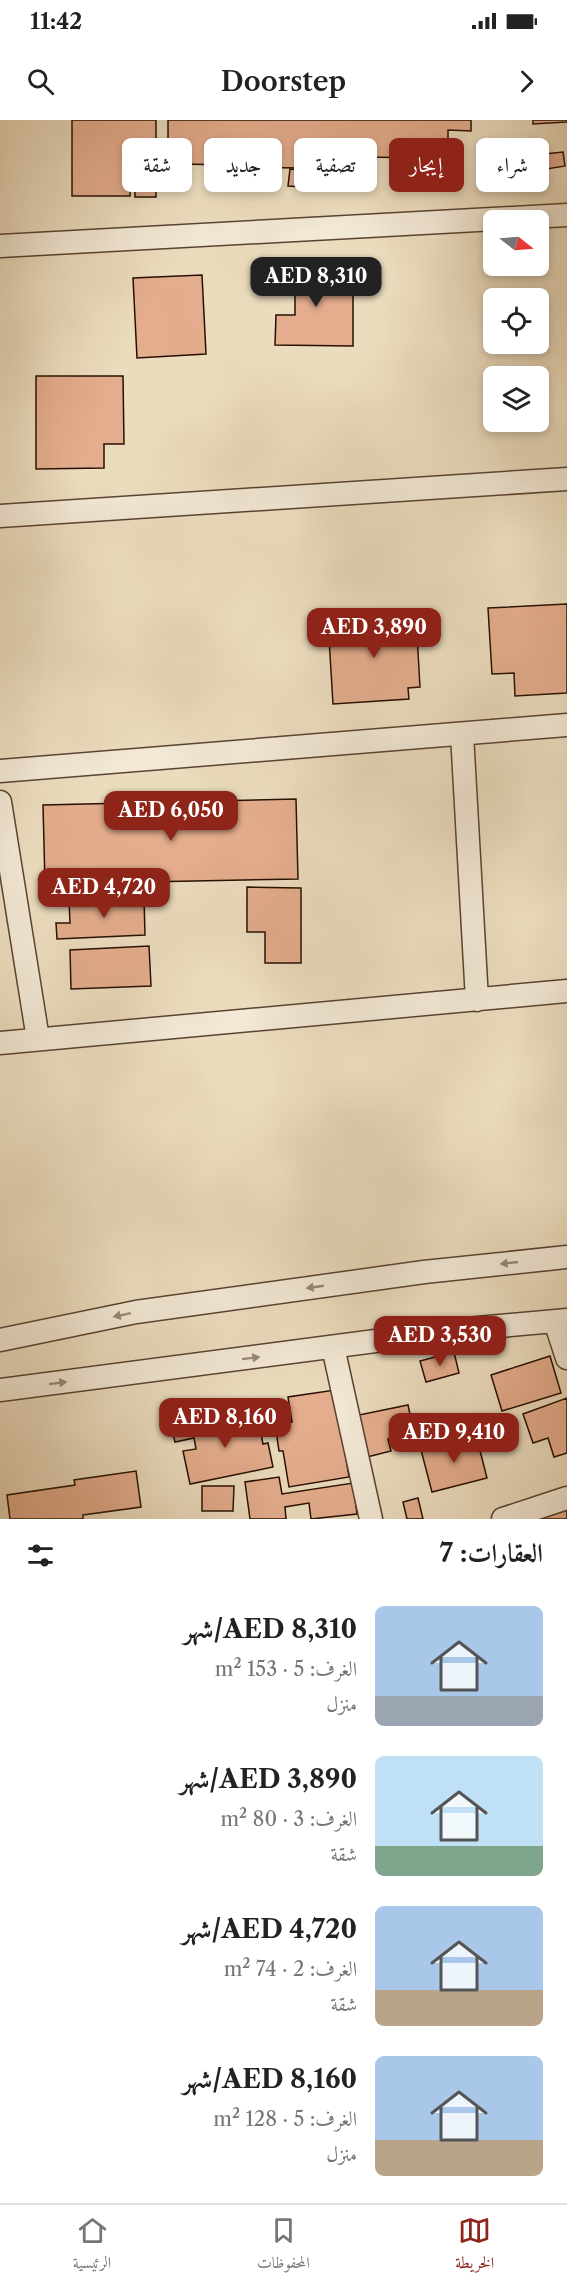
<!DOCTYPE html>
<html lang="ar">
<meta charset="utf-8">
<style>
:root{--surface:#fff;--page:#f2f2f2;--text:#222;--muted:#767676;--line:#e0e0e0;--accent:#8f2418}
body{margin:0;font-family:"Libre Caslon Text",Amiri,serif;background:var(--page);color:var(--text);direction:rtl;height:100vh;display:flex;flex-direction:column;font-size:22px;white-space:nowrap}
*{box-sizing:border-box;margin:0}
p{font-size:20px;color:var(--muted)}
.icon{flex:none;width:33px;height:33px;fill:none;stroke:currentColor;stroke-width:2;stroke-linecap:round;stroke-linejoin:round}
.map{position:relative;height:1399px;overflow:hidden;direction:ltr}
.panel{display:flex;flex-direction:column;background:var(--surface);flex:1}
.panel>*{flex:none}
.top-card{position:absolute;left:18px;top:18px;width:531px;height:54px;direction:rtl;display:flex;gap:12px}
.needle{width:39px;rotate:107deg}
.tools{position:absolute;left:483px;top:90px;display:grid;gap:12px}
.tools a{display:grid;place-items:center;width:66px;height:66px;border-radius:9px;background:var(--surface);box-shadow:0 3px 9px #0003;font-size:30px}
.price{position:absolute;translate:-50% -51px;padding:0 14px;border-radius:12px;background:var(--accent);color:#fff;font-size:20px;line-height:39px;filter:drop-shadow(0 2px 3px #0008)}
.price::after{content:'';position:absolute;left:50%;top:36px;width:18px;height:14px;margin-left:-9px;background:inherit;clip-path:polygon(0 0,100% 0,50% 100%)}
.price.current{background:#222;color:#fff}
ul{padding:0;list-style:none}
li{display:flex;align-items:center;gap:18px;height:150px;padding:0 24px}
li span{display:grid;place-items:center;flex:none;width:168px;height:120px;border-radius:9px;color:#555}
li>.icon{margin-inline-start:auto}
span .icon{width:72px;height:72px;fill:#fffc;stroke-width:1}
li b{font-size:26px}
h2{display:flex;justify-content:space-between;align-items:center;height:72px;padding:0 24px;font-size:26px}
.tag{padding:0 21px;border-radius:9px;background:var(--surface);box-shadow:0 3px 9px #0003;font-size:21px;line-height:54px}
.tag.current{background:var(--accent);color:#fff}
.status{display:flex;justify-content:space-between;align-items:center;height:42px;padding:0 30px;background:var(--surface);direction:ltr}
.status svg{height:16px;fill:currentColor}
header{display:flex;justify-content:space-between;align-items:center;height:78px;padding:0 24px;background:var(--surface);font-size:27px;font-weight:600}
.tab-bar{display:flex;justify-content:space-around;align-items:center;height:84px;border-top:2px solid var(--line);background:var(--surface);font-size:16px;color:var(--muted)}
.tab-bar a{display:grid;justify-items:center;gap:3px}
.tab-bar .current{color:var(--accent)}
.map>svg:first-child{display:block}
</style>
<div class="status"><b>11:42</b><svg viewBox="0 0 49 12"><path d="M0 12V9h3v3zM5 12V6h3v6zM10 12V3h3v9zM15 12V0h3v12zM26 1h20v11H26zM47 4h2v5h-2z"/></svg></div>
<header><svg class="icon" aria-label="forward" viewBox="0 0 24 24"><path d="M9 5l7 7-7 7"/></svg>Doorstep<svg class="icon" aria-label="search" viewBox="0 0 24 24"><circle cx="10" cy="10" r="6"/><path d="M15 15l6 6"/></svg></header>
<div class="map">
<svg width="567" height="1399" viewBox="0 0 567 1399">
<rect width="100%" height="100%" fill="#ebdcbe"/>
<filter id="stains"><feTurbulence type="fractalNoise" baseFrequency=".00333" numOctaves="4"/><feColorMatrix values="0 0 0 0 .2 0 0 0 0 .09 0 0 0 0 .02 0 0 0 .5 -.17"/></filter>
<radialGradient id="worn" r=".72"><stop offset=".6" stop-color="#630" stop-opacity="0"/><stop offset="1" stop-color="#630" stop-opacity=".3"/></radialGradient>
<!-- building -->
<path fill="#e4ad8d" stroke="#271003" stroke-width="1.5" d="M 72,0 L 156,0 L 156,77 L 135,77 L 135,62 L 130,62 L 130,76 L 72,76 Z
M 168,0 L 471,0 L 471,11 L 448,10 L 448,38 L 354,37 L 354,45 L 305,45 L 305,48 L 222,47 L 222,45 L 186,44 L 185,56 L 168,56 Z
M 533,0 L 567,0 L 567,2 L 533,4 Z
M 527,27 L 529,48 L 486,54 L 484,33 Z
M 563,32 L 565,46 L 547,49 L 545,34 Z
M 290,49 L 304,50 L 303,67 L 288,66 Z
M 272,149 L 353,150 L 353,226 L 275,225 L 276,195 L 295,195 L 295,170 L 271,170 Z
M 202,155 L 206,234 L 137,238 L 133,158 Z
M 36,256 L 123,256 L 124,324 L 104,324 L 104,348 L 36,349 Z
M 567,484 L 567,573 L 515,576 L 514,553 L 492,554 L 488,488 Z
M 416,496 L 420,567 L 408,568 L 409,579 L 333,584 L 328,502 Z
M 296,679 L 298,759 L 45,764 L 43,685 Z
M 247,767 L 301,768 L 301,843 L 265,843 L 265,812 L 247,812 Z
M 144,778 L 145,815 L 57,819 L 56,803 L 70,803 L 69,781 Z
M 149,826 L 151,866 L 71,869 L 70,830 Z
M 454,1232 L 459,1253 L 426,1262 L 420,1241 Z
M 550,1236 L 561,1273 L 502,1291 L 491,1255 Z
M 335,1270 L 349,1357 L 289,1367 L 283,1331 L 279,1331 L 275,1304 L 292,1302 L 288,1277 Z
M 567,1278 L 567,1333 L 554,1337 L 548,1318 L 533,1323 L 523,1294 Z
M 408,1285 L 414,1313 L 388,1319 L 391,1331 L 363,1338 L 354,1296 Z
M 257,1293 L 263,1324 L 268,1323 L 273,1347 L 190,1364 L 183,1331 L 196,1329 L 194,1318 L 175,1322 L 172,1310 Z
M 476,1315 L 487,1358 L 432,1372 L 421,1330 Z
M 136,1351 L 141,1387 L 83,1395 L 83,1399 L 10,1399 L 7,1375 L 75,1365 L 74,1360 Z
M 279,1357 L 282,1374 L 353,1363 L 357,1394 L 311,1399 L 309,1383 L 285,1387 L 286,1399 L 250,1399 L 245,1362 Z
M 202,1366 L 234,1366 L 233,1391 L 202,1391 Z
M 418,1378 L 423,1399 L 407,1399 L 403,1382 Z
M 567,1389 L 567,1399 L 529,1399 Z"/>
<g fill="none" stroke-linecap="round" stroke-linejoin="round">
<defs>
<path id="street" d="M 0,126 L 567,95
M 0,396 L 567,359
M 462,614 L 477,880
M 0,651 L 567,605
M 0,682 L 38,919
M 0,923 L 567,871
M 555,1201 L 567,1238
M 0,1220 L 136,1192 L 424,1152 L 567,1137
M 333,1227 L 371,1399
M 0,1270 L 467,1209 L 567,1200
M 503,1399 L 567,1378"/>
</defs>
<!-- street casing -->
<use href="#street" stroke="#584332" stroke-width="25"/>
<!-- street -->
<use href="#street" stroke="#f2e8d5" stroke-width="22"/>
</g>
<!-- one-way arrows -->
<defs><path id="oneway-solid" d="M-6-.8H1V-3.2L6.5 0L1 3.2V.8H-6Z" transform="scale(1.5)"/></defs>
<g fill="#978776">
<use href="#oneway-solid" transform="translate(509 1143) rotate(174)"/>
<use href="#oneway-solid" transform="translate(315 1167) rotate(172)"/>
<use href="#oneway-solid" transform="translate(122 1195) rotate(168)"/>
<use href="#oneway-solid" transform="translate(251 1238) rotate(-7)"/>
<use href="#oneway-solid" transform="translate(58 1263) rotate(-7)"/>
</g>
<rect width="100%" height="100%" filter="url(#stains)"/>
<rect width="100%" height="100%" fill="url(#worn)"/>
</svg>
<div class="tools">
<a><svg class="needle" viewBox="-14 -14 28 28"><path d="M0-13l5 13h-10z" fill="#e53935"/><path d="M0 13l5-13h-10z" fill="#767676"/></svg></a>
<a><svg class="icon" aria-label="locate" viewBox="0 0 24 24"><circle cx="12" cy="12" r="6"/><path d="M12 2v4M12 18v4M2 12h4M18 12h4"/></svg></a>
<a><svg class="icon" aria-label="layers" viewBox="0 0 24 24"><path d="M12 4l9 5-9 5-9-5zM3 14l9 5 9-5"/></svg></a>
</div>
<b class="price current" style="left:316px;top:188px">AED 8,310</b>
<b class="price" style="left:374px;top:539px">AED 3,890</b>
<b class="price" style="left:171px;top:722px">AED 6,050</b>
<b class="price" style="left:104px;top:799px">AED 4,720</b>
<b class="price" style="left:440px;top:1247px">AED 3,530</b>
<b class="price" style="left:225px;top:1329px">AED 8,160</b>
<b class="price" style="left:454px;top:1344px">AED 9,410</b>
<div class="top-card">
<a class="tag">شراء</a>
<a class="tag current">إيجار</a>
<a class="tag">تصفية</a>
<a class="tag">جديد</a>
<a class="tag">شقة</a>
</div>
</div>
<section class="panel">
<h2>العقارات: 7<svg class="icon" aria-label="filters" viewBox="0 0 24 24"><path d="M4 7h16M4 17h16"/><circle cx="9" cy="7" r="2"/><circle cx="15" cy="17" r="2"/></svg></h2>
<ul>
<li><span style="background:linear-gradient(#a9c7e8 75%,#9aa5b1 0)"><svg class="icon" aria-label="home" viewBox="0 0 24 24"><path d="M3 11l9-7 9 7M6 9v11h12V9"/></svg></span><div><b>AED 8,310/شهر</b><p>الغرف: 5 · 153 m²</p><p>منزل</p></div></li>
<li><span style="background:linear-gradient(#bfe0f5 75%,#7fa58c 0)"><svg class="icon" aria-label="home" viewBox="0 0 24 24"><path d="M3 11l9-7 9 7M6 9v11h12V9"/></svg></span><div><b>AED 3,890/شهر</b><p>الغرف: 3 · 80 m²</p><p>شقة</p></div></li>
<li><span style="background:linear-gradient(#a9c7e8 70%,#b9a48a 0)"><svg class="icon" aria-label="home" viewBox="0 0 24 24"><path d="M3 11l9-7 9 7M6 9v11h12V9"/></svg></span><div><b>AED 4,720/شهر</b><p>الغرف: 2 · 74 m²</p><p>شقة</p></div></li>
<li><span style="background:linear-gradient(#a9c7e8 70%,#b9a48a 0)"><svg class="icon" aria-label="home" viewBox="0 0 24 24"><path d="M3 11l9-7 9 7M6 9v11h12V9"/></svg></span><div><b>AED 8,160/شهر</b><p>الغرف: 5 · 128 m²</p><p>منزل</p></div></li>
</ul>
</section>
<nav class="tab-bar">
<a class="current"><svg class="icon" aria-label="map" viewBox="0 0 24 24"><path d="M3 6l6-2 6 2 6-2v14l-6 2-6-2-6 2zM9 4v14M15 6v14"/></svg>الخريطة</a>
<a><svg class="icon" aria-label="saved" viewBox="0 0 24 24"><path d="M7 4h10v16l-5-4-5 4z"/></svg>المحفوظات</a>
<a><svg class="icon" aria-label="home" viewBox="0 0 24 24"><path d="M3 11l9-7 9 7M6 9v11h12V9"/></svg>الرئيسية</a>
</nav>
